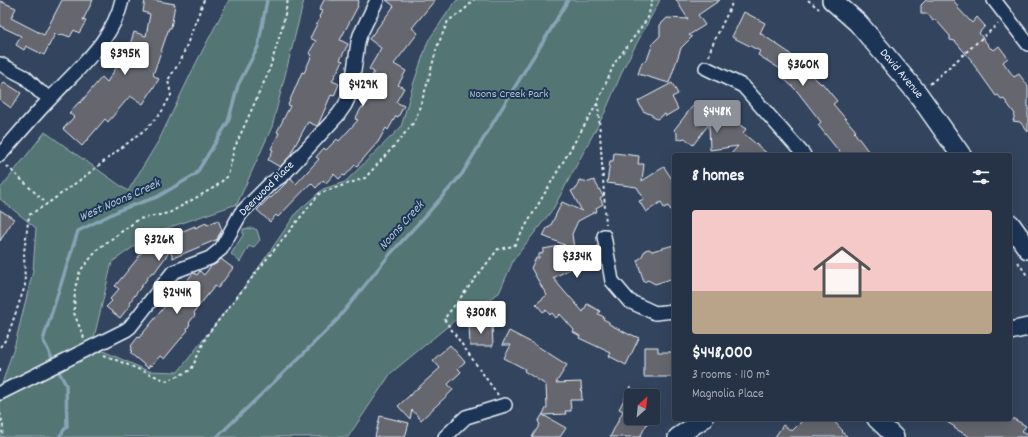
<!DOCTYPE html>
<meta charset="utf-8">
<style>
:root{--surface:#263346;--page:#2e3b4d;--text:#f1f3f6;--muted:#a4aab3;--line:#424e5f;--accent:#8c9099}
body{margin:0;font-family:Dekko,sans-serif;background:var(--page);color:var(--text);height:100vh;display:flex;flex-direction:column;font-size:15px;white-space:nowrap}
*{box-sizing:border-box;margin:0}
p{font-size:13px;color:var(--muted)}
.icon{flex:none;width:22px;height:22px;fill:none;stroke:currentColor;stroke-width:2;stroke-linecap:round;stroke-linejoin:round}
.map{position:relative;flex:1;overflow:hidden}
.sheet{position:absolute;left:672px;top:153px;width:340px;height:268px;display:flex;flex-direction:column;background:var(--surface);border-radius:4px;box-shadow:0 4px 16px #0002,0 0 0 1px var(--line)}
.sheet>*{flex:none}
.needle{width:26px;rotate:27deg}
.controls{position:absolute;left:624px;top:389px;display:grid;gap:8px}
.controls a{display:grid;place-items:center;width:36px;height:36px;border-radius:4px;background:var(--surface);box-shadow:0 4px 16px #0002,0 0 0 1px var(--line);font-size:20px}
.price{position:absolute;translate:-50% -34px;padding:0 9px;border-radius:4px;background:#fff;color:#222;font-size:13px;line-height:26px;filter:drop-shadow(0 1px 2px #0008)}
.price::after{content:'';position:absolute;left:50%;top:24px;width:12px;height:9px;margin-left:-6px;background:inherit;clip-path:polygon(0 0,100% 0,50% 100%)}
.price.active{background:var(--accent);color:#fff}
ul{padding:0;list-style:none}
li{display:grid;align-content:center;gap:8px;height:212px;padding:0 20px}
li+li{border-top:1px solid var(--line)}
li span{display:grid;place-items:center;height:124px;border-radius:4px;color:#555}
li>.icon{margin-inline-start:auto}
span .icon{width:72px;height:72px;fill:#fffc;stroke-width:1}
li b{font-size:17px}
h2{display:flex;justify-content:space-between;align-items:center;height:48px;padding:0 20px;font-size:17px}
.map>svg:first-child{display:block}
</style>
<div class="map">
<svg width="1028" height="437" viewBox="0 0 1028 437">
<rect width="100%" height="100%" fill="#33445e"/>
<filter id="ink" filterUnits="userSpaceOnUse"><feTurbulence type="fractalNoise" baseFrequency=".025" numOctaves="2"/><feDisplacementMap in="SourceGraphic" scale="8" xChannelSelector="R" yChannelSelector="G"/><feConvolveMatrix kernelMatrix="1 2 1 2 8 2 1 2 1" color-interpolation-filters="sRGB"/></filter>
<g filter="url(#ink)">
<!-- green -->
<path fill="#537473" stroke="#9eb2b6" d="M 229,0 L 304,0 L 272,127 L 237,204 L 153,233 L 112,262 L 92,346 L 148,371 L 178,372 L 255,273 L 297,212 L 323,189 L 345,182 L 401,127 L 413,85 L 428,41 L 452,6 L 457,0 L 660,0 L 625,65 L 605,112 L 553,209 L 514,259 L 499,293 L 454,321 L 391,373 L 348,437 L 0,437 L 0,390 L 15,344 L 33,271 L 36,228 L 0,199 L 0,189 L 45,132 L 128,191 L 159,140 L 196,63 Z
M 253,228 L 257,230 L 260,240 L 253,248 L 249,246 L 240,262 L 231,254 L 243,235 L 243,229 Z"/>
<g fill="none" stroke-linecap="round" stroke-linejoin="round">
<!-- stream -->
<path stroke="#86a4b5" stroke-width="3.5" d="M 54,362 L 43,340 L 78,231 L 122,209 L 157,197 L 196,174 L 228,122 L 238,85 L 258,47 L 267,0
M 57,368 L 66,385 L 67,426 L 59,437
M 217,437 L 300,357 L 338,319 L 340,316 L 391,253 L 427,214 L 462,174 L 530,62 L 548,34 L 568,0"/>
</g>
<!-- building -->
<path fill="#65666e" stroke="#e8f1f8" d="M 62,0 L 93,0 L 83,20 L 86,21 L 79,33 L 74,30 L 70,37 L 62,34 L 61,36 L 55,34 L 44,55 L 26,46 L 24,50 L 16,45 L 21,36 L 0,26 L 0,1 L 16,8 L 11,18 L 44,35 Z
M 145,0 L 153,0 L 175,4 L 171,28 L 169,28 L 153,75 L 159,79 L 143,104 L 130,96 L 108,122 L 105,119 L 82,146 L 63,129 L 74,117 L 69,113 L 79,102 L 80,103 L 102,77 L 107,82 L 129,48 L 134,32 L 146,36 L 150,14 L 143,12 Z
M 324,0 L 359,0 L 357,5 L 358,6 L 340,40 L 348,44 L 340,60 L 343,61 L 332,81 L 339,84 L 334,96 L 331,95 L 318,125 L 317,126 L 308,122 L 291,153 L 292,154 L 280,167 L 268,160 L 273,150 L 271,149 L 279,133 L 277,132 L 290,106 L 288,105 L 302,72 L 304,73 L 312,55 L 309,53 L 316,41 L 310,38 L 320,18 L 319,17 L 322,11 L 319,10 Z
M 386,0 L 435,0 L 412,28 L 418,33 L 394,64 L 406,71 L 398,85 L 404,88 L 396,102 L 404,106 L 398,117 L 396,116 L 388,130 L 386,128 L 378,142 L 357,166 L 355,165 L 345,176 L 343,175 L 339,179 L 334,174 L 326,183 L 323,180 L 316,188 L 311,183 L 278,217 L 276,215 L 270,222 L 257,210 L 270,197 L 271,198 L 291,178 L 296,184 L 319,159 L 316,157 L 324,148 L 326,150 L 337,139 L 339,141 L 358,120 L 355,119 L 362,107 L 364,108 L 373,91 L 366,87 L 374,72 L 369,69 L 381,48 L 369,39 L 394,6 Z
M 676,0 L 720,0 L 698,15 L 705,25 L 689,35 L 692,37 L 681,48 L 669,83 L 638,74 L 642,62 L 647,60 L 653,43 L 660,36 L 660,25 L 667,18 L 688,19 Z
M 926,0 L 953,0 L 958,6 L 957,7 L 972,23 L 977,17 L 985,26 L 979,33 L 991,49 L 992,48 L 994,50 L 999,46 L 1008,58 L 1003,62 L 1014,77 L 1019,74 L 1028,86 L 1028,132 L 1020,122 L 1013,121 L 1015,114 L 1004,99 L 1002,100 L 998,95 L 996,96 L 971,61 L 972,61 L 955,41 L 950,40 L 950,36 L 935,19 L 933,21 L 928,14 L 921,14 L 921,5 Z
M 744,12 L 765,23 L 760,33 L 788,52 L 821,84 L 822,83 L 837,101 L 833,104 L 856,131 L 854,132 L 871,155 L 842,155 L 818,125 L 821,122 L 797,91 L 781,76 L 785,72 L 758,55 L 760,51 L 732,37 Z
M 4,82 L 21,93 L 11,108 L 0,100 L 0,88 Z
M 672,83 L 678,94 L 672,97 L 678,109 L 666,116 L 665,114 L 657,119 L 653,117 L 652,115 L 643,111 L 638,101 Z
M 695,103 L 706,111 L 696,125 L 724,119 L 731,125 L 734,121 L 746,129 L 743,133 L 769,155 L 730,155 L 738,146 L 710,150 L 709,124 L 693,145 L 685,138 L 677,140 L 677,133 L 674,130 Z
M 614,153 L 639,156 L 638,164 L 644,164 L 642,181 L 664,167 L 674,182 L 674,215 L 668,206 L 664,208 L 661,202 L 646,212 L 639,201 L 644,199 L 637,187 L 607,183 L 610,161 L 613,161 Z
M 579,180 L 589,182 L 594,180 L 603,196 L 600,198 L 603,204 L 596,208 L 597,211 L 578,221 L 572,234 L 575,257 L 567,258 L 572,268 L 553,278 L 569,297 L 570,297 L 583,312 L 587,304 L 600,311 L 598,314 L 604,317 L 603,319 L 609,322 L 609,324 L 630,335 L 630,334 L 639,338 L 626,365 L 609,356 L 611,353 L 579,338 L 580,336 L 573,332 L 574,330 L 560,314 L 556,318 L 552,313 L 550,315 L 546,310 L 543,312 L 536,304 L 547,295 L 543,289 L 531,268 L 536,258 L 539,258 L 539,254 L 543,253 L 543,249 L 565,245 L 543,236 L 547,228 L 550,227 L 562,202 L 582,211 L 571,191 L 577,188 Z
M 0,210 L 14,219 L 0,241 Z
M 218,220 L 222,230 L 219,235 L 218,236 L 218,239 L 173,258 L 170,251 L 154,273 L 152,272 L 129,303 L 131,304 L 120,318 L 106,307 L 112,301 L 110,299 L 119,289 L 115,286 L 138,258 L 138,257 L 143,251 L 163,242 L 162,240 L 195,226 L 195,228 L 206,223 L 207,225 Z
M 674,245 L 674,278 L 655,284 L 648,280 L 644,282 L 637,260 L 641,258 L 645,250 L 649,249 L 652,251 Z
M 221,259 L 233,268 L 218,288 L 215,286 L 197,308 L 194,313 L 195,315 L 189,323 L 190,324 L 187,329 L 188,330 L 164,359 L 160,356 L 151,366 L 150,365 L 148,368 L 130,353 L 132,351 L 130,350 L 132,347 L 131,346 L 138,337 L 139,338 L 166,305 L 164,303 L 166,300 L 164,299 L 173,288 L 178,292 L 193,273 L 194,273 L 197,275 L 200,271 L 204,275 L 211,266 L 216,264 Z
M 480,322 L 480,325 L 492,324 L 493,346 L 470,346 L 469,323 Z
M 509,331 L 534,344 L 567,365 L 556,383 L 581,382 L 582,400 L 570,400 L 571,411 L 565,411 L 566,414 L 543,415 L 566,428 L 560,437 L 532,437 L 540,424 L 538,422 L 547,407 L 546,385 L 524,371 L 525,369 L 504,358 L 511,345 L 502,345 Z
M 450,345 L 465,362 L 458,368 L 461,372 L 448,384 L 453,390 L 421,420 L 412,410 L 410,419 L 398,406 L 440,368 L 433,360 Z
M 644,347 L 658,347 L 658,352 L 674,352 L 674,377 L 644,377 Z
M 631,386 L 631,418 L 650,418 L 640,437 L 610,437 L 623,411 L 619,409 Z
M 380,416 L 409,423 L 405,437 L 375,437 Z
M 804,419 L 832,419 L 843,431 L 842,432 L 848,437 L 775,437 L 783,425 L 792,431 Z
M 942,419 L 1014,419 L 1026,426 L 1022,431 L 1028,434 L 1028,437 L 970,437 L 954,428 L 955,427 Z"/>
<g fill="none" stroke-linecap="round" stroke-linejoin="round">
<defs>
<path id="minor" d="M 994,0 L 1028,44
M 0,64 L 25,77 L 39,91 L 50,98
M 706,68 L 743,86 L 804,155
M 0,155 C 17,136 33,116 51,98 C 78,68 113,41 122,0
M 604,236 L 612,281 L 629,301 L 655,313 L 674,311
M 0,393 L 126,330 L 130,327 L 173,272 L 210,258 L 221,249 L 241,213 L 270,184 L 283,175 L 338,115 L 345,105 L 351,92 L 358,42 L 360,35 L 377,0
M 445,437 L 466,417 L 505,405"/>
<path id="tertiary" d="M 1010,331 L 1028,327
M 876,419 L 895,437
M 677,437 L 704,419"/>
<path id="secondary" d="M 832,0 L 858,23 L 918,94 L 961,155
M 1010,224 L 1028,249"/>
</defs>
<!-- minor casing -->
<use href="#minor" stroke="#e8f1f8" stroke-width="16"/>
<!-- tertiary casing -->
<use href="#tertiary" stroke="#e8f1f8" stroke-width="20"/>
<!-- secondary casing -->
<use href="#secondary" stroke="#e8f1f8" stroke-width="22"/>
<!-- path -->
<path stroke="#e8f1f8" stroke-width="2" stroke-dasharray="3 3" stroke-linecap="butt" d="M 808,0 L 819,9
M 709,56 L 711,48 L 731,6 L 732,0
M 930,84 L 998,24
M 598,103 L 606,224
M 7,166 L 47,204
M 1018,262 L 1028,277
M 84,338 L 74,313 L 75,288 L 80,271 L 99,248 L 139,219 L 169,213 L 215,187 L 228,176 L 234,149 L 269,71 L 282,28 L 288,0
M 0,347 L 7,338 L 25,286 L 24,252 L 29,215 L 47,204 L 84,177 L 147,128 L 161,113 L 171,95 L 168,80 L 181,60 L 204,0
M 104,355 L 167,381 L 191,370 L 207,335 L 266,260 L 320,193 L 365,178 L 396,144 L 415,121 L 426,88 L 437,47 L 448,21 L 464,10 L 474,0
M 0,369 L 0,372
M 498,395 L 444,319 L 498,249 L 514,246 L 598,102 L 614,64 L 648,18 L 652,0
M 0,413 L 3,425 L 2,437"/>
<!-- minor -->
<use href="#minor" stroke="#1d3557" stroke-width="13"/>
<!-- tertiary -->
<use href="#tertiary" stroke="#1d3557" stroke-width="17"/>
<!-- secondary -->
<use href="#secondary" stroke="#1d3557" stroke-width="19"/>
</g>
</g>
<g text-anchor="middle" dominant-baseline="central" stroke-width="4" stroke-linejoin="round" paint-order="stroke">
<!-- street labels -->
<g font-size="12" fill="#e8f1f8" stroke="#1d3557">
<text transform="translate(901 74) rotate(50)">David Avenue</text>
<text transform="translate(267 189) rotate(-45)">Deerwood Place</text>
</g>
<!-- park labels -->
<g font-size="12" fill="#b4c5c9" stroke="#1d3557">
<text x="509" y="94">Noons Creek Park</text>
</g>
<!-- water labels -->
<g font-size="13" font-style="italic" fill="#afc4d1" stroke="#1d3557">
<text transform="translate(120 201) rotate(-24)">West Noons Creek</text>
<text transform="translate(402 226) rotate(-48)">Noons Creek</text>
</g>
</g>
</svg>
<div class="controls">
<a><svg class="needle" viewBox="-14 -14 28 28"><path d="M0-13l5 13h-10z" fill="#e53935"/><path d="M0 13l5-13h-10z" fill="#a4aab3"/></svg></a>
</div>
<b class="price" style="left:125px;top:76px">$395K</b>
<b class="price" style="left:803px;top:87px">$360K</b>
<b class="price" style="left:363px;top:107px">$429K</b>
<b class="price active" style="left:717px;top:134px">$448K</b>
<b class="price" style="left:159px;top:262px">$326K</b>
<b class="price" style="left:577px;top:279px">$334K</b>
<b class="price" style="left:177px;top:315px">$244K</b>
<b class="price" style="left:481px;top:335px">$308K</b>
<section class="sheet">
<h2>8 homes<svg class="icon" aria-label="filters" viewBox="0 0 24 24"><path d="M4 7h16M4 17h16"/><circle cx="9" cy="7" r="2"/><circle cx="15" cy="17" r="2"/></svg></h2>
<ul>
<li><span style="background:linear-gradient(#f6c9c9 65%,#b9a48a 0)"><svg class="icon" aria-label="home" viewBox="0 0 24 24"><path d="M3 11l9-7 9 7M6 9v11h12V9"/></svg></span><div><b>$448,000</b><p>3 rooms · 110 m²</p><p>Magnolia Place</p></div></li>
</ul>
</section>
</div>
